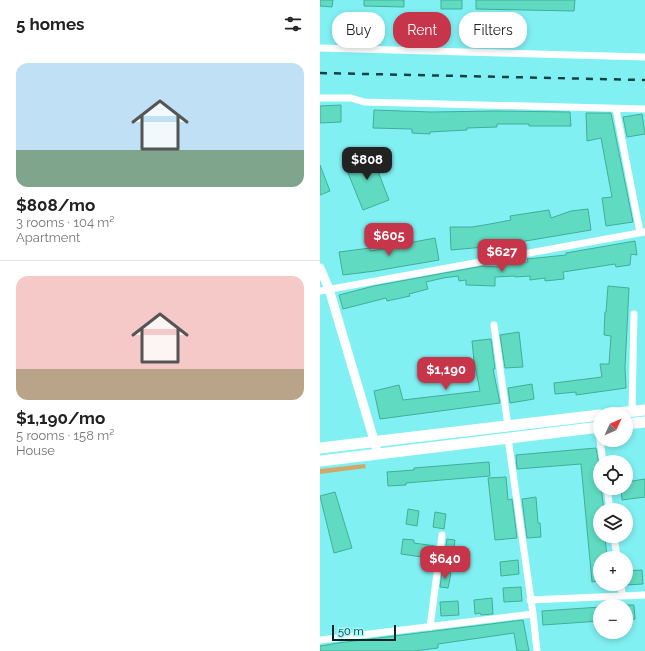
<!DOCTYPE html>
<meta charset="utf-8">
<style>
:root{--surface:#fff;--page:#f6f6f6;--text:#222;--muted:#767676;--line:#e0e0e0;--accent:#c63549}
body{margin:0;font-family:Raleway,sans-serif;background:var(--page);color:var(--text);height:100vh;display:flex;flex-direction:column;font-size:15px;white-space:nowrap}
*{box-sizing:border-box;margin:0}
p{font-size:13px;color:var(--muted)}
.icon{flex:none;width:22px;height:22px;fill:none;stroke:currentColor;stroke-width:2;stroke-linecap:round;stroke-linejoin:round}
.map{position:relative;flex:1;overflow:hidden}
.details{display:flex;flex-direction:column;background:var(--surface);width:320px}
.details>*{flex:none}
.top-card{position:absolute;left:12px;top:12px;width:253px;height:36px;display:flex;gap:8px}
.needle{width:26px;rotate:46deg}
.fabs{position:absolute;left:273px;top:407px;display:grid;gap:8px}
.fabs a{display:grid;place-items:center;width:40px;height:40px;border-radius:50%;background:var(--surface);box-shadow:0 2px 6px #0003;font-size:20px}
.scale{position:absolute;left:12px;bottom:10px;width:64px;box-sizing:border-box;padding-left:4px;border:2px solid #012628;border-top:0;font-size:11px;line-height:14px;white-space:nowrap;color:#012628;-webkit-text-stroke:3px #a5f9fb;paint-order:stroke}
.price{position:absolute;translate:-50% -34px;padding:0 9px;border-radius:8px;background:var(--accent);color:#fff;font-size:13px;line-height:26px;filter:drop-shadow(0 1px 2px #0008)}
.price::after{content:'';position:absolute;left:50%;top:24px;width:12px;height:9px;margin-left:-6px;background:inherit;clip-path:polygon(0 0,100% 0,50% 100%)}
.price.current{background:#222;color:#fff}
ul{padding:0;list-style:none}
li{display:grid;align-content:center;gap:8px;height:212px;padding:0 16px}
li+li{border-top:1px solid var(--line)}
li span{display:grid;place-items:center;height:124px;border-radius:12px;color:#555}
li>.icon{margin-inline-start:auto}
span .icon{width:72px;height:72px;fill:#fffc;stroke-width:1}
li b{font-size:17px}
h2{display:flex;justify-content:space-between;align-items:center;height:48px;padding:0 16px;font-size:17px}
.tag{padding:0 14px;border-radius:16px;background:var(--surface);box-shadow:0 2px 6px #0003;font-size:14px;line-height:36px}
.tag.current{background:var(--accent);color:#fff}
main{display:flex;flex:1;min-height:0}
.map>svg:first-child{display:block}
</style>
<main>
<section class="details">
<h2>5 homes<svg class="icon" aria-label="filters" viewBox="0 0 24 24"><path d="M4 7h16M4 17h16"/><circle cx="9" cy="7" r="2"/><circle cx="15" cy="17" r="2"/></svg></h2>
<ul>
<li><span style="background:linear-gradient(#bfe0f5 70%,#7fa58c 0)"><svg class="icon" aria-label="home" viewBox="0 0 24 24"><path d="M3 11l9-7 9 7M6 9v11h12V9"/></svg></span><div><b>$808/mo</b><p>3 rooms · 104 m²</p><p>Apartment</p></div></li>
<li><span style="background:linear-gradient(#f6c9c9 75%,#b9a48a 0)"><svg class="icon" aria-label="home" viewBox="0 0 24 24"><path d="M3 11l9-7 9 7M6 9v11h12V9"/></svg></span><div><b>$1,190/mo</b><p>5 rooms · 158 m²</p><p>House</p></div></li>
</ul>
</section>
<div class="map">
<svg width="325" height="651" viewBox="0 0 325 651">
<rect width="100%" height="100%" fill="#81f0f3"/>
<!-- green -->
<path fill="#d1a868" d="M 45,464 L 46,468 L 0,474 L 0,469 Z"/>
<!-- building -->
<path fill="#60dbc2" stroke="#42ad98" d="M 0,0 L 13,0 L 12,7 L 0,6 Z
M 44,0 L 84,0 L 84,7 L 44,6 Z
M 121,0 L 142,0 L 142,9 L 121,9 Z
M 156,0 L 255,0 L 254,11 L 156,9 Z
M 21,105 L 21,122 L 0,123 L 0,106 Z
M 54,110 L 111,112 L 176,111 L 250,112 L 251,126 L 209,126 L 209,124 L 177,124 L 177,127 L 147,128 L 147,130 L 110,132 L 110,134 L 92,133 L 92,129 L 53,128 Z
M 266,113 L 291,113 L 313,222 L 286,226 L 282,198 L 292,197 L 281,138 L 267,141 Z
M 322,114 L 325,134 L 307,137 L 303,117 Z
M 51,153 L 69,200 L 43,210 L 24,163 Z
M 0,165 L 10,191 L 0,195 Z
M 268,209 L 271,230 L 176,246 L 131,250 L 130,227 L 152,227 L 170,224 L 191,220 L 190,216 L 229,210 L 231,218 L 251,211 Z
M 115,238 L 119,260 L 55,271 L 23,275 L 19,252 L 50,248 L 50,251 L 83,246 L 83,244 Z
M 315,241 L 317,255 L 311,254 L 310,265 L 296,267 L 295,264 L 243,272 L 244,279 L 225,281 L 225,278 L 210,280 L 210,276 L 195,277 L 195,276 L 175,277 L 175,286 L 146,285 L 146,280 L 139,281 L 138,276 L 123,278 L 106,282 L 108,289 L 89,294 L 90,296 L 67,301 L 66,298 L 23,309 L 19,295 L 54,286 L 163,266 L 178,267 L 178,264 L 208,262 L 207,259 L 246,255 L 246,253 Z
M 288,286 L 309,288 L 305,367 L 306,388 L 256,395 L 256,392 L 235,394 L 234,383 L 282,377 L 280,364 L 289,364 L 291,336 L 284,335 L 285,312 L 286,312 Z
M 199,332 L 203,367 L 185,368 L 180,335 Z
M 171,339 L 175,369 L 173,369 L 180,403 L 60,419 L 54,391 L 79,385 L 83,400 L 160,391 L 154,361 L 152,341 Z
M 212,384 L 214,399 L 190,403 L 188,388 Z
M 276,448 L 279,465 L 280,488 L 281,488 L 284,510 L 280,510 L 280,536 L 285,536 L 287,558 L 280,558 L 280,581 L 272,582 L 261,464 L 197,469 L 196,455 Z
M 169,462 L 170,476 L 86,483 L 86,485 L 68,486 L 67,472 L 94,470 L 94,468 Z
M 186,477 L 188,500 L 192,499 L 197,538 L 175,540 L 168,478 Z
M 325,479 L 325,497 L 302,500 L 301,488 L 306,488 L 306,482 Z
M 15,492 L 32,548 L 14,553 L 0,496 Z
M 216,497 L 218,523 L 220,523 L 221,537 L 207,538 L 202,499 Z
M 88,509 L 99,511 L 97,526 L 86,524 Z
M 115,512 L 126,514 L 124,529 L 113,527 Z
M 83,539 L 94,540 L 94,543 L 115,546 L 112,561 L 101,560 L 102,557 L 81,554 Z
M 127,539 L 135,540 L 133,555 L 125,554 Z
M 198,560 L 199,574 L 181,576 L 180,562 Z
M 322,570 L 323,584 L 306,585 L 306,571 Z
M 122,572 L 131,573 L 128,588 L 120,587 Z
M 201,587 L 202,601 L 184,602 L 183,588 Z
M 172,598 L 173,614 L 161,615 L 160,613 L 155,614 L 154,600 Z
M 138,601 L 139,615 L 121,616 L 120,602 Z
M 306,605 L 314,605 L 315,619 L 306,620 Z
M 280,607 L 280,621 L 223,625 L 222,611 Z
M 203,620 L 209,651 L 197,651 L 194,633 L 118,644 L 118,648 L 94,651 L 0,651 L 0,646 L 18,643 Z"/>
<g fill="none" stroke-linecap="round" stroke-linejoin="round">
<!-- street -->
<path stroke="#fff" stroke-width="7" d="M 0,48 L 325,57
M 0,98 L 31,98 L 44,102 L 325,109
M 296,109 L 320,232
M 0,291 L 325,232
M 174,325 L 188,426
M 312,411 L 314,314
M 188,438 L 213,614 L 217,651
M 280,440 L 283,462
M 287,488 L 290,510
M 294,536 L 297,558
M 301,584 L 302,595
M 210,600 L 325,595
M 110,627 L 122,535
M 0,640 L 213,614"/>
<!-- secondary -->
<path stroke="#fff" stroke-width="9" d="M 0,268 L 9,289 L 56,447"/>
<!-- primary -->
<path stroke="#fff" stroke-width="11" d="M 287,414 L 325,410
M 306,424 L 325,422
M 0,448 L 280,415
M 0,461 L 280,427"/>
<!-- rail -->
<path stroke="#134345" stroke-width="2.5" stroke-dasharray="7 7" stroke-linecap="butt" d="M 0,73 L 325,80"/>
</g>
</svg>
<div class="fabs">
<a><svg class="needle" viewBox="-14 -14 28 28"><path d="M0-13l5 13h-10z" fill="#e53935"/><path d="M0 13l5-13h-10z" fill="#767676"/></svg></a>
<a><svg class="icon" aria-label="locate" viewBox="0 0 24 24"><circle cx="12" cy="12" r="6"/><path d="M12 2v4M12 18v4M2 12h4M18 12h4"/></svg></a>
<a><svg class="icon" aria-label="layers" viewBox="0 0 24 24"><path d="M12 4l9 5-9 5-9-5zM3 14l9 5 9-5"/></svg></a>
<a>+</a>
<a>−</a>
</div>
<div class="scale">50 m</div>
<b class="price current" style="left:47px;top:181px">$808</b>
<b class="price" style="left:69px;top:257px">$605</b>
<b class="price" style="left:182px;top:273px">$627</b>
<b class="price" style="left:126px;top:391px">$1,190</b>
<b class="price" style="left:125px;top:580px">$640</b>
<div class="top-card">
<a class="tag">Buy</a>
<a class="tag current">Rent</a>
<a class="tag">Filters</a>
</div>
</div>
</main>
